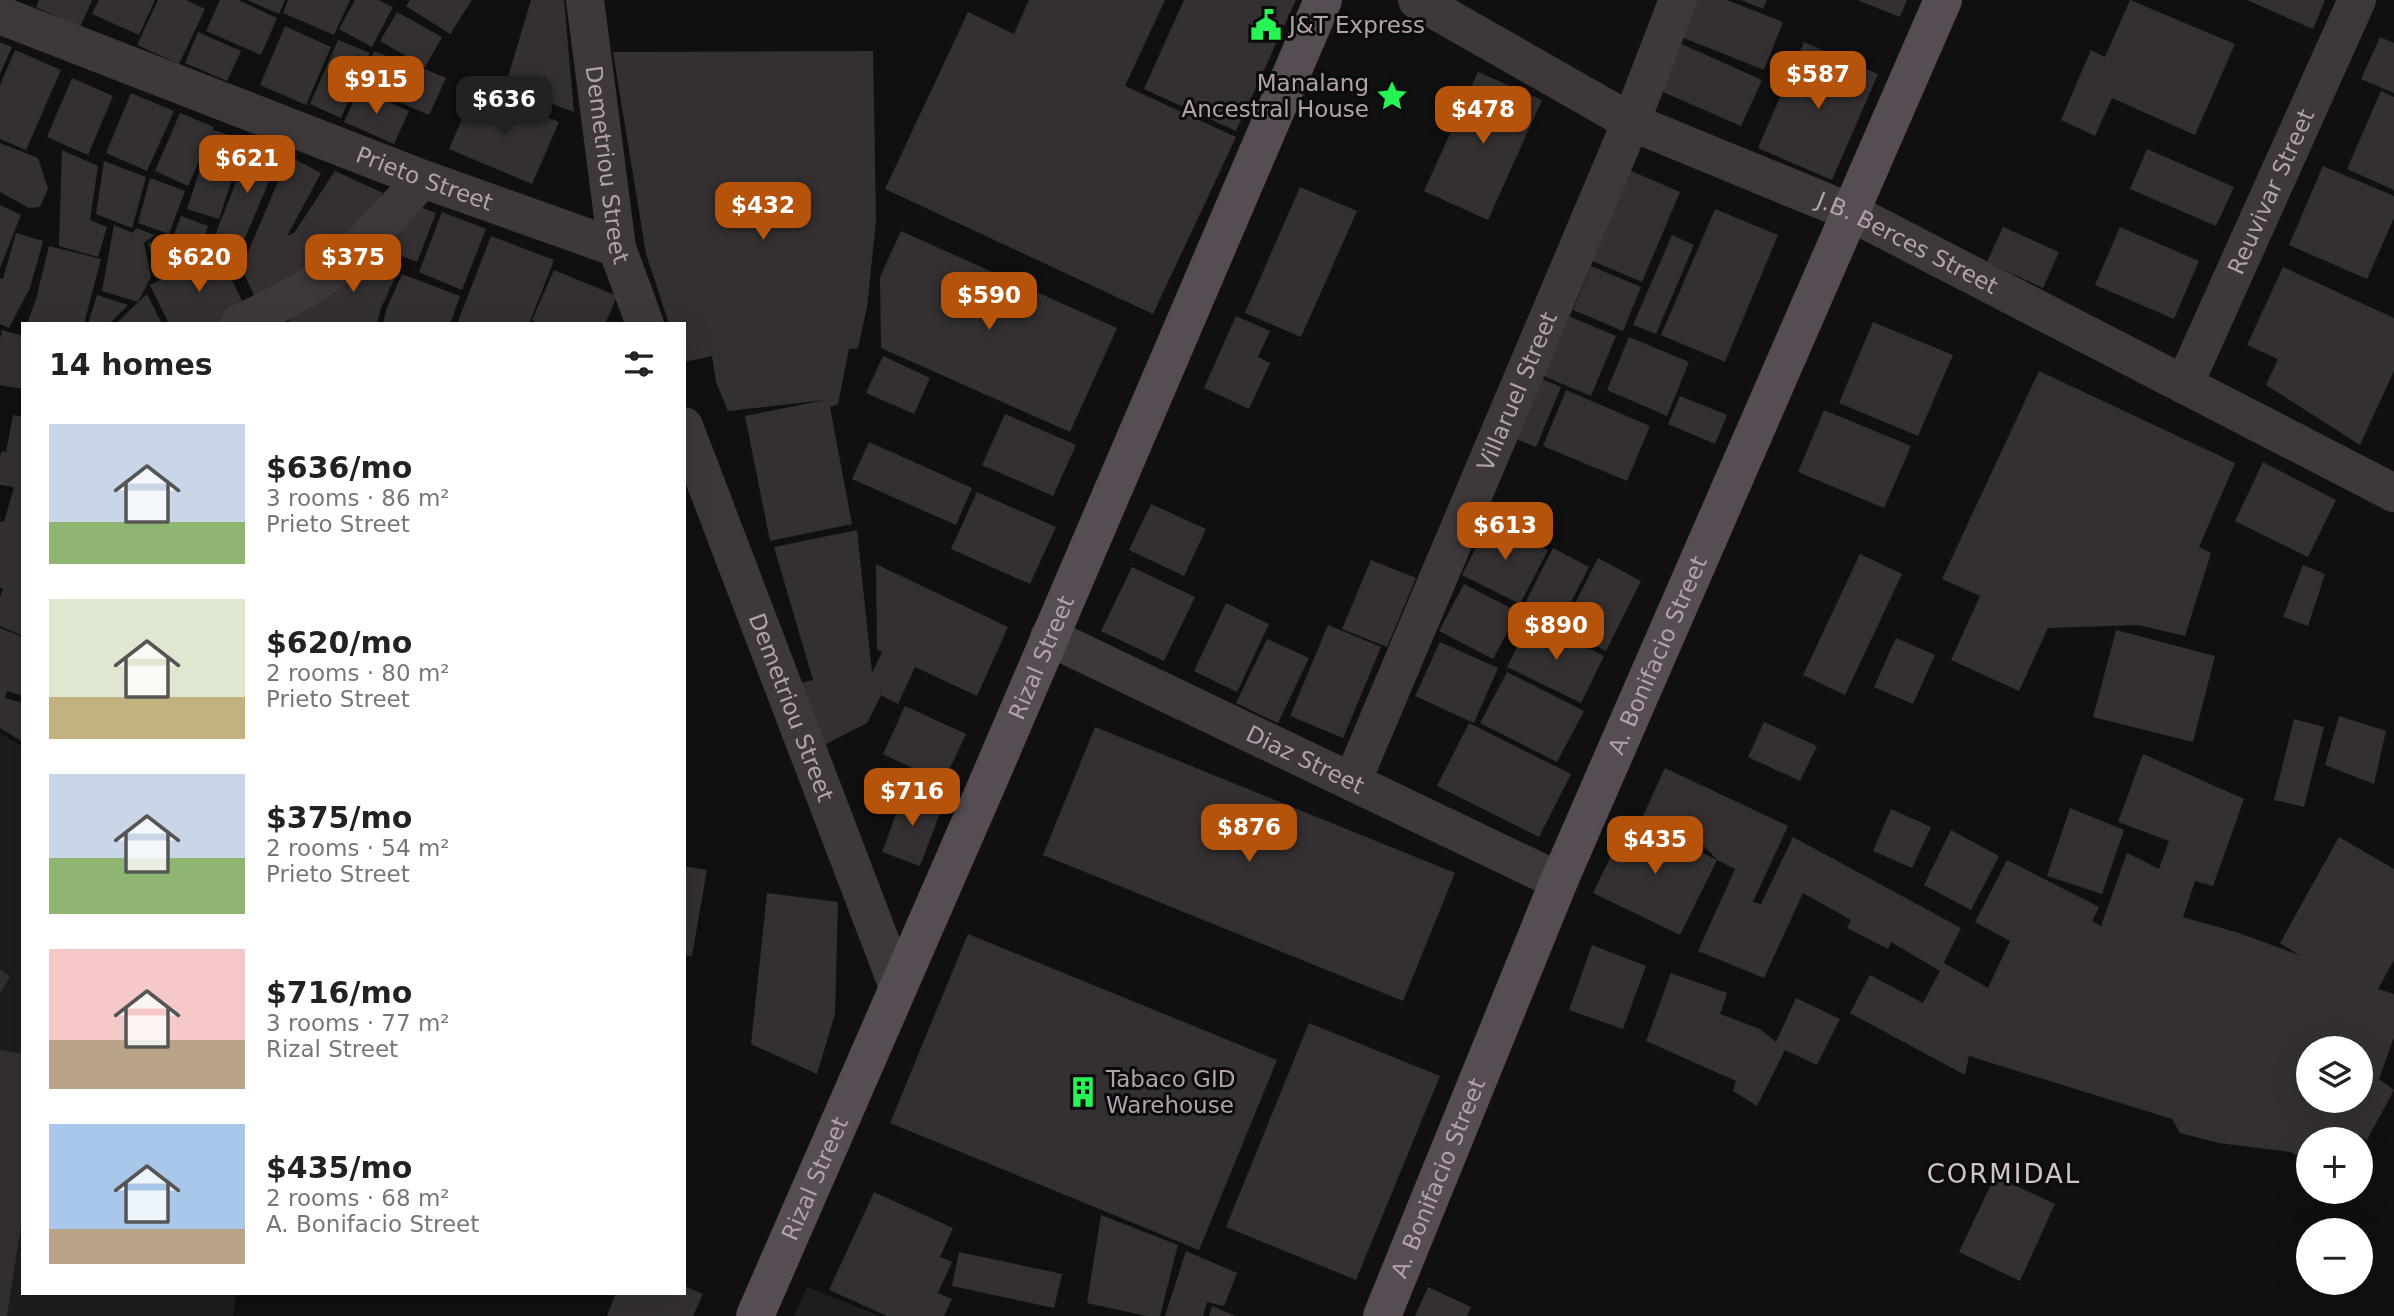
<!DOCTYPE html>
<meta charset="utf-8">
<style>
:root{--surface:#fff;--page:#f2f2f2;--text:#222;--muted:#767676;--accent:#b45309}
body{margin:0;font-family:"DejaVu Sans",sans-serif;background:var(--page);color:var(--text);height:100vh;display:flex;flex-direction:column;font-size:26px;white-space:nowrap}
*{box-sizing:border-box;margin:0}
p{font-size:23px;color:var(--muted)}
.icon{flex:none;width:38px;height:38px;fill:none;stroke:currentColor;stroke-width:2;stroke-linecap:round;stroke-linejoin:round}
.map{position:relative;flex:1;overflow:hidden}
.details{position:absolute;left:21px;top:322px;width:665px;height:973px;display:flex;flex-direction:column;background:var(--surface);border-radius:0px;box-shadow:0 7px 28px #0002}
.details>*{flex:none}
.controls{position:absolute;left:2296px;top:1036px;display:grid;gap:14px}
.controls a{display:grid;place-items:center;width:77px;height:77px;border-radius:50%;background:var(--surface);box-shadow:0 7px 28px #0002;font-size:35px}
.price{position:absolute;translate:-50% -60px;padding:0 16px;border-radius:14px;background:var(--accent);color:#fff;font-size:23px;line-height:46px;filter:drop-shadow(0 2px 4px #0008)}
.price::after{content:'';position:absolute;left:50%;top:42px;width:21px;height:16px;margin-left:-10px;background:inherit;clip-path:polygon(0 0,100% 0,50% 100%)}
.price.active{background:#222;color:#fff}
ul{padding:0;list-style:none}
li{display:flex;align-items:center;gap:21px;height:175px;padding:0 28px}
li span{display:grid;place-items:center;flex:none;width:196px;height:140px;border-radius:0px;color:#555}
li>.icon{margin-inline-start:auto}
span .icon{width:84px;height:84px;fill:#fffc;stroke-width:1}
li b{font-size:30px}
h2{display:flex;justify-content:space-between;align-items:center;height:84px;padding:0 28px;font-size:30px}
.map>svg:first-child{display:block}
</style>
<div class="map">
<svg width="2394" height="1316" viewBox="0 0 2394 1316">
<rect width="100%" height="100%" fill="#111011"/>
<!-- built -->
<path fill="#1e1c1d" d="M 0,733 L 23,747 L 23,1293 L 236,1293 L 233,1316 L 0,1316 Z
M 807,1287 L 880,1316 L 794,1316 Z"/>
<!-- building -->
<path fill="#343032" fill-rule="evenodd" d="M 39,0 L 92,0 L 80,27 L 36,7 Z
M 99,0 L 155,0 L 139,35 L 92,14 Z
M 158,0 L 186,0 L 205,9 L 179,64 L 137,45 Z
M 220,0 L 238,0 L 277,18 L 261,55 L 206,31 Z
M 247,0 L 285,0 L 279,14 Z
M 288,0 L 350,0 L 334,35 L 283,13 Z
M 355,0 L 379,0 L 393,7 L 372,47 L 339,29 Z
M 410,0 L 472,0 L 450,34 L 406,6 Z
M 531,0 L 564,0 L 574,112 L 505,87 Z
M 1029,0 L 1165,0 L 1125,86 L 1236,137 L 1153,314 L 885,189 L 968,12 L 1014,34 Z
M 1184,0 L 1296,0 L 1236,131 L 1144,89 Z
M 1695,0 L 1727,0 L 1783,22 L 1764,70 L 1681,37 Z
M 1741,0 L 1767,0 L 1763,9 Z
M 1857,0 L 1907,0 L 1900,17 Z
M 2130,0 L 2235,44 L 2195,135 L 2112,98 L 2095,136 L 2061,120 L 2091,50 L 2105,57 Z
M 2247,0 L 2325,0 L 2313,29 Z
M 397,12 L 442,37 L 425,67 L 380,41 Z
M 285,26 L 331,47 L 306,105 L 260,85 Z
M 198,32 L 241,51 L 227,81 L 185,63 Z
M 2380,37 L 2394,43 L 2394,93 L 2361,79 Z
M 338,40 L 370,53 L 341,118 L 310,104 Z
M 0,42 L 12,47 L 0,74 Z
M 1677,42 L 1762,80 L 1741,126 L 1656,89 Z
M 1804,42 L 1878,74 L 1832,180 L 1758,148 Z
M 15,50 L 61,70 L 26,150 L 0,139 L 0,85 Z
M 374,51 L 401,62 L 385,98 L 359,86 Z
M 873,51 L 876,221 L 867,307 L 858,348 L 849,349 L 838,404 L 830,407 L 852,524 L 770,541 L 745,416 L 825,400 L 728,411 L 716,382 L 712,356 L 684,362 L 684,324 L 669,324 L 646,254 L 613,52 Z
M 406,61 L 446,78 L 429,115 L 390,98 Z
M 1478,72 L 1542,100 L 1488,220 L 1424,191 Z
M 72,78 L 113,96 L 88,155 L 47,137 Z
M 476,87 L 559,122 L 532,184 L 449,149 Z
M 359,89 L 409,111 L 394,144 L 344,122 Z
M 2381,91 L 2394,97 L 2394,190 L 2347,169 Z
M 131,93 L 174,111 L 147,171 L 106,153 Z
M 180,113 L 214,127 L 188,186 L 155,171 Z
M 213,130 L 245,140 L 219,219 L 187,209 Z
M 253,139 L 282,151 L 239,252 L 212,243 Z
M 0,143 L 38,158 L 48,189 L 40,207 L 29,208 L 0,192 Z
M 2147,149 L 2234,187 L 2216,226 L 2130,189 Z
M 62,150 L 98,166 L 90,220 L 107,227 L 98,257 L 59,246 Z
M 289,156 L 321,173 L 287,236 L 294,233 L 335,171 L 383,193 L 364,226 L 331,259 L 256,299 L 236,258 L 248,252 Z
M 104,161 L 146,177 L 132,228 L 96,214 Z
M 2323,166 L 2394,196 L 2394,218 L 2367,279 L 2289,245 Z
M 1622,167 L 1680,192 L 1642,282 L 1583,257 Z
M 150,178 L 185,191 L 169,234 L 138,223 Z
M 1300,187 L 1357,211 L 1301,337 L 1245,313 Z
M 0,205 L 21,215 L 0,268 Z
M 415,205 L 436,213 L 417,262 L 381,248 Z
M 1715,209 L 1778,235 L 1725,362 L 1661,335 Z
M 442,212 L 486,229 L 462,290 L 419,272 Z
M 181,216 L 208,226 L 200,255 L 157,276 L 148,243 L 173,237 Z
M 114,225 L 133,233 L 136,228 L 155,235 L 144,243 L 151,277 L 138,302 L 102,291 Z
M 2003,227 L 2059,252 L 2043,288 L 1987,262 Z
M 2120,227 L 2199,261 L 2174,319 L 2095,285 Z
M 901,231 L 1117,328 L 1070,432 L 881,348 L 880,277 Z
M 16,233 L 43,241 L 30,288 L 9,328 L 0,324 L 0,278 L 3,279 Z
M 1672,235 L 1694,245 L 1656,334 L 1633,325 Z
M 491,236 L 554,260 L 529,324 L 457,324 Z
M 380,242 L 382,260 L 400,267 L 381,308 L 377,324 L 285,324 Z
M 49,246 L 101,259 L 84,324 L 27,324 L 36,299 Z
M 218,251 L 246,309 L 215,324 L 169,324 L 150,285 Z
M 1591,266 L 1641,287 L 1623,331 L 1573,310 Z
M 2283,267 L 2394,318 L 2394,371 L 2360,445 L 2266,385 L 2278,359 L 2247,345 Z
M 554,270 L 617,296 L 605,324 L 540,324 L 532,320 Z
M 402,274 L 460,296 L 450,324 L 383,324 L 386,310 Z
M 147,294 L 162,324 L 116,324 L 133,307 Z
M 97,295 L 128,305 L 109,324 L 88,324 Z
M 1566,315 L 1616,336 L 1591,396 L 1541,375 Z
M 1236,316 L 1270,331 L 1258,357 L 1270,363 L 1249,409 L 1204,388 Z
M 1873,322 L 1953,355 L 1918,436 L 1839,403 Z
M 2,330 L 23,336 L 23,389 L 0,385 L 0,339 Z
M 1629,337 L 1689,362 L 1667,416 L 1607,390 Z
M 883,356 L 930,378 L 914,414 L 866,393 Z
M 2039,371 L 2235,463 L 2199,547 L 2211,553 L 2185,636 L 2138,625 L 2048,628 L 2019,691 L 1951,660 L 1980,596 L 1942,579 Z
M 1542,379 L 1561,387 L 1536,447 L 1516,439 Z
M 1566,390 L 1650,426 L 1627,481 L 1543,446 Z
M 1680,396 L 1727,415 L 1715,444 L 1668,424 Z
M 1824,410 L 1911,446 L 1884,508 L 1798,472 Z
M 1005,414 L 1076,445 L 1053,496 L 982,465 Z
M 13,415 L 23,417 L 23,636 L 0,626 L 0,597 L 3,589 L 0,587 L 0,521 L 4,522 L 14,487 L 0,485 L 0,456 L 2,451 L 6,452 Z
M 869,442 L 972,488 L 956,525 L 852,479 Z
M 2263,462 L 2336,500 L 2308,557 L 2235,521 Z
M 977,492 L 1056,527 L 1030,584 L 951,549 Z
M 1151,504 L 1206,529 L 1184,576 L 1129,550 Z
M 1490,520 L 1548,550 L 1520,604 L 1462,575 Z
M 857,530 L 872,673 L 882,652 L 877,649 L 876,564 L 1008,627 L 977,696 L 915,667 L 898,704 L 881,695 L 867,723 L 824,745 L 801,683 L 813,680 L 774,547 Z
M 1553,548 L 1589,567 L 1557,629 L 1521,611 Z
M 1860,554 L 1902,574 L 1845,695 L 1803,675 Z
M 1598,558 L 1641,581 L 1606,651 L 1562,629 Z
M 1371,560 L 1416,578 L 1387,647 L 1342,629 Z
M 2303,565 L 2325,574 L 2308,626 L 2283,617 Z
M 1132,567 L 1195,597 L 1164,661 L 1101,631 Z
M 1464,584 L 1518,612 L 1493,659 L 1439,631 Z
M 1226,603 L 1269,624 L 1237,692 L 1194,671 Z
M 1531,620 L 1604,656 L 1581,703 L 1507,667 Z
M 1328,625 L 1381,647 L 1343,738 L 1290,716 Z
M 0,628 L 23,637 L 23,696 L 7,691 L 5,698 L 23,703 L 23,742 L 0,728 Z
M 2116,630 L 2215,656 L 2193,742 L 2093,717 Z
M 1896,638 L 1935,655 L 1913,704 L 1874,687 Z
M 1267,639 L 1309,658 L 1278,723 L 1236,703 Z
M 1440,642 L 1498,668 L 1474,723 L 1415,696 Z
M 1507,672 L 1584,711 L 1557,762 L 1480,723 Z
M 905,706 L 966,734 L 943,783 L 883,754 Z
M 2339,716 L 2386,731 L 2374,784 L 2325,765 Z
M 2294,719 L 2324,727 L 2304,807 L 2274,800 Z
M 1764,722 L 1817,746 L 1800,781 L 1748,757 Z
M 1469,723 L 1571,774 L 1539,837 L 1437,786 Z
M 1095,727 L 1455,873 L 1403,1001 L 1043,855 Z
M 2143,754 L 2244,799 L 2213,886 L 2195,881 L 2183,917 L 2239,933 L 2299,955 L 2280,943 L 2339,837 L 2394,869 L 2394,960 L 2378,989 L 2394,994 L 2394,1037 L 2379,1079 L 2394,1090 L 2367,1140 L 2349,1130 L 2343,1139 L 2308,1139 L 2308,1162 L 2291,1152 L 2219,1143 L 2180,1133 L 2172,1119 L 1969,1056 L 1965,1075 L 1850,1013 L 1870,975 L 1923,1003 L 1940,971 L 1891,942 L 1888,949 L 1847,928 L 1851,920 L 1803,893 L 1764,978 L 1698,951 L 1735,869 L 1717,860 L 1703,845 L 1643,816 L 1665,768 L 1788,826 L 1753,902 L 1761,904 L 1793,837 L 1961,928 L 1944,963 L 1988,988 L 2010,941 L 1975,922 L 2007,860 L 2099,907 L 2092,921 L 2101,926 L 2127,853 L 2159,869 L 2169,841 L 2118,822 ZM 2308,1048 L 2361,1048 L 2361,1101 L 2308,1101 Z
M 905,790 L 943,805 L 920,866 L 882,852 Z
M 2070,808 L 2124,830 L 2102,894 L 2047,876 Z
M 1891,809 L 1931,827 L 1912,868 L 1873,851 Z
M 1630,817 L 1717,860 L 1680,935 L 1593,893 Z
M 1951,830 L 1999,856 L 1971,910 L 1924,885 Z
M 684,866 L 707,870 L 692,956 L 684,955 Z
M 767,893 L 838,902 L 835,1014 L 817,1074 L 751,1044 Z
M 968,934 L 1277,1060 L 1199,1250 L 890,1123 Z
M 1592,945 L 1646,966 L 1623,1029 L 1569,1010 Z
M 0,970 L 10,976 L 0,994 Z
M 1671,973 L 1727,993 L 1720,1014 L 1760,1029 L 1776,1042 L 1796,998 L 1840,1019 L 1817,1065 L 1785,1050 L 1757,1106 L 1733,1091 L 1736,1081 L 1646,1041 Z
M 1309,1023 L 1440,1076 L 1356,1280 L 1226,1227 Z
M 0,1050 L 23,1054 L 23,1212 L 7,1316 L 0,1316 Z
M 1995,1176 L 2055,1204 L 2020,1281 L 1959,1252 Z
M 874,1192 L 953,1228 L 940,1257 L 952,1262 L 938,1293 L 952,1299 L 944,1316 L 887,1316 L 829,1290 Z
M 1101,1215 L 1178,1245 L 1160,1316 L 1147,1316 L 1087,1303 Z
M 1186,1251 L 1237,1273 L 1224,1306 L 1207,1302 L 1203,1316 L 1165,1316 Z
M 959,1252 L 1062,1274 L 1054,1308 L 952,1286 Z
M 684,1286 L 703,1294 L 693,1316 L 607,1316 L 616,1293 L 684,1293 Z
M 1428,1287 L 1471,1307 L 1467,1316 L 1415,1316 Z
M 1212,1306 L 1235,1316 L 1209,1316 Z"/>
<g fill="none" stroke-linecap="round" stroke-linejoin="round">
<!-- street -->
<g stroke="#3e383b" stroke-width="38">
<path id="s1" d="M 585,0 L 617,248 L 645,324"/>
<path id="s2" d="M 1417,0 L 1631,122 L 1850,212 L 2394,493"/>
<path id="s3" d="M 0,15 L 423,179 L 617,248"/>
<path d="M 239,324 C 270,308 305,292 332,270 C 365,243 394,210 423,179"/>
<path id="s4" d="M 2184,385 L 2357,0"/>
<path id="s5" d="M 684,426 L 898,987"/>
<path id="s6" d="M 1049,637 L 1559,881"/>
<path id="s7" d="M 1352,782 L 1631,122 L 1678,0"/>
</g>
<!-- primary -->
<g stroke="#554d53" stroke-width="38">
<path id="s8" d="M 755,1316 L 991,775 L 1323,0"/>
<path id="s9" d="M 1382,1316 L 1559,881 L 1943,0"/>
</g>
</g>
<!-- icons -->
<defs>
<symbol id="civic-bare" viewBox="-9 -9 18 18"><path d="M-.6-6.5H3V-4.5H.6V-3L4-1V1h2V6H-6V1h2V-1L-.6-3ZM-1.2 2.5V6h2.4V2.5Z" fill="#26f354" stroke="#0c0b0c" stroke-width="2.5" paint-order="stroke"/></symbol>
<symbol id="sight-bare" viewBox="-9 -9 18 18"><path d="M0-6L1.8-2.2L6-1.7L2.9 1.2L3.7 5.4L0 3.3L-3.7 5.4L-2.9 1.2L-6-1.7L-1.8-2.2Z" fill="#26f354" stroke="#0c0b0c" stroke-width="2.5" paint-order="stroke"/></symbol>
<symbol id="building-bare" viewBox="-9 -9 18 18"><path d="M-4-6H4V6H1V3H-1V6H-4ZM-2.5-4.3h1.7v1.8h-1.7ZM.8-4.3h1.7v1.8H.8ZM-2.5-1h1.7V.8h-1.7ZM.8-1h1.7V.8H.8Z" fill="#26f354" stroke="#0c0b0c" stroke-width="2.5" paint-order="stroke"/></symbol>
</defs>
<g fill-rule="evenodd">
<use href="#civic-bare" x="1244" y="3" width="44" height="44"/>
<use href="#sight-bare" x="1370" y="74" width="44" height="44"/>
<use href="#building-bare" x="1061" y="1070" width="44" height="44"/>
</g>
<g text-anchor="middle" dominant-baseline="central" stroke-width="6" stroke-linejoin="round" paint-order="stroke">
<!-- poi labels -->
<g font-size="23" fill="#b3a1ae" stroke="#0c0b0c" text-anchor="start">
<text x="1289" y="25">J&amp;T Express</text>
<text x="1369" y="83" text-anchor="end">Manalang<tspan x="1369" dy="26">Ancestral House</tspan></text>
<text x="1106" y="1079">Tabaco GID<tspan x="1106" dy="26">Warehouse</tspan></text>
</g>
<!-- street labels -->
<g font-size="23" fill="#b3a1ae" stroke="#0c0b0c">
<text stroke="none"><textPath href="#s1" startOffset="166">Demetriou Street</textPath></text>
<text stroke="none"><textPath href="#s3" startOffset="455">Prieto Street</textPath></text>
<text stroke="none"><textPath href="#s4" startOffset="212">Reuvivar Street</textPath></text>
<text stroke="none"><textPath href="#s2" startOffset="548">J.B. Berces Street</textPath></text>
<text stroke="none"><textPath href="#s7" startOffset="424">Villaruel Street</textPath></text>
<text stroke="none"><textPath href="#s9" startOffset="716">A. Bonifacio Street</textPath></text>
<text stroke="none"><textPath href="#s8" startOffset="718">Rizal Street</textPath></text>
<text stroke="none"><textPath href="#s5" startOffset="301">Demetriou Street</textPath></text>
<text stroke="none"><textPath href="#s6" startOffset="284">Diaz Street</textPath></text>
<text stroke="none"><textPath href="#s9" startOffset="149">A. Bonifacio Street</textPath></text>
<text stroke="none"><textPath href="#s8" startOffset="150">Rizal Street</textPath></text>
</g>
<!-- quarter labels -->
<g font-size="26" letter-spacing="2" fill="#cfc2cb" stroke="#0c0b0c">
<text x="2004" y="1174">CORMIDAL</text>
</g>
</g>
</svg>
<div class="controls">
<a><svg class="icon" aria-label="layers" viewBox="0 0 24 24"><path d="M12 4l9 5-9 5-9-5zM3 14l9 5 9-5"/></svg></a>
<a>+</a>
<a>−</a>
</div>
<b class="price" style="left:1818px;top:111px">$587</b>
<b class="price" style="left:376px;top:116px">$915</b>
<b class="price active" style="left:504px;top:136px">$636</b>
<b class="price" style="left:1483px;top:146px">$478</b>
<b class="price" style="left:247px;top:195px">$621</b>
<b class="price" style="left:763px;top:242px">$432</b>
<b class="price" style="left:199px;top:294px">$620</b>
<b class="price" style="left:353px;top:294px">$375</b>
<b class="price" style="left:989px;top:332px">$590</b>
<b class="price" style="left:1505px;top:562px">$613</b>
<b class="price" style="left:1556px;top:662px">$890</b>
<b class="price" style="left:912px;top:828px">$716</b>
<b class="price" style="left:1249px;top:864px">$876</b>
<b class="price" style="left:1655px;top:876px">$435</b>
<section class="details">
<h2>14 homes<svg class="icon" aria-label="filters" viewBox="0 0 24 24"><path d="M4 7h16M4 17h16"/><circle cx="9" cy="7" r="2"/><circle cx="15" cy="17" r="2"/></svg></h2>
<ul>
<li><span style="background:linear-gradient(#c9d6e8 70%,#8fb573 0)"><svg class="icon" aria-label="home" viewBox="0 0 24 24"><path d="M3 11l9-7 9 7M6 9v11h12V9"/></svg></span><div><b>$636/mo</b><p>3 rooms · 86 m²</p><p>Prieto Street</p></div></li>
<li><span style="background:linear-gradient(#dfe7d0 70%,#c2b280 0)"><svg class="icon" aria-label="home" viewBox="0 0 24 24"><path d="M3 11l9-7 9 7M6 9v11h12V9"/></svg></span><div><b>$620/mo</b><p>2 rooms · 80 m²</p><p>Prieto Street</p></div></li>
<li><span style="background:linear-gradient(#c9d6e8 60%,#8fb573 0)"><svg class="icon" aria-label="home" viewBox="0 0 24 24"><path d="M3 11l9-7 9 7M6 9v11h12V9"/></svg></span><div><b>$375/mo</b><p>2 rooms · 54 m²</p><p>Prieto Street</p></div></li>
<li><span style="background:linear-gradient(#f6c9c9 65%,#b9a48a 0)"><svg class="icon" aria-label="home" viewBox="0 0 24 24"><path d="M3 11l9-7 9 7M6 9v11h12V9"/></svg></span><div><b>$716/mo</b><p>3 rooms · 77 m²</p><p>Rizal Street</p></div></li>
<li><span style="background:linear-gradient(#a9c7e8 75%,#b9a48a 0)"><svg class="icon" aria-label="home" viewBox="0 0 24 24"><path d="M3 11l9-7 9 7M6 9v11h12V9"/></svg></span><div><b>$435/mo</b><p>2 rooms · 68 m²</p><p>A. Bonifacio Street</p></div></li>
</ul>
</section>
</div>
